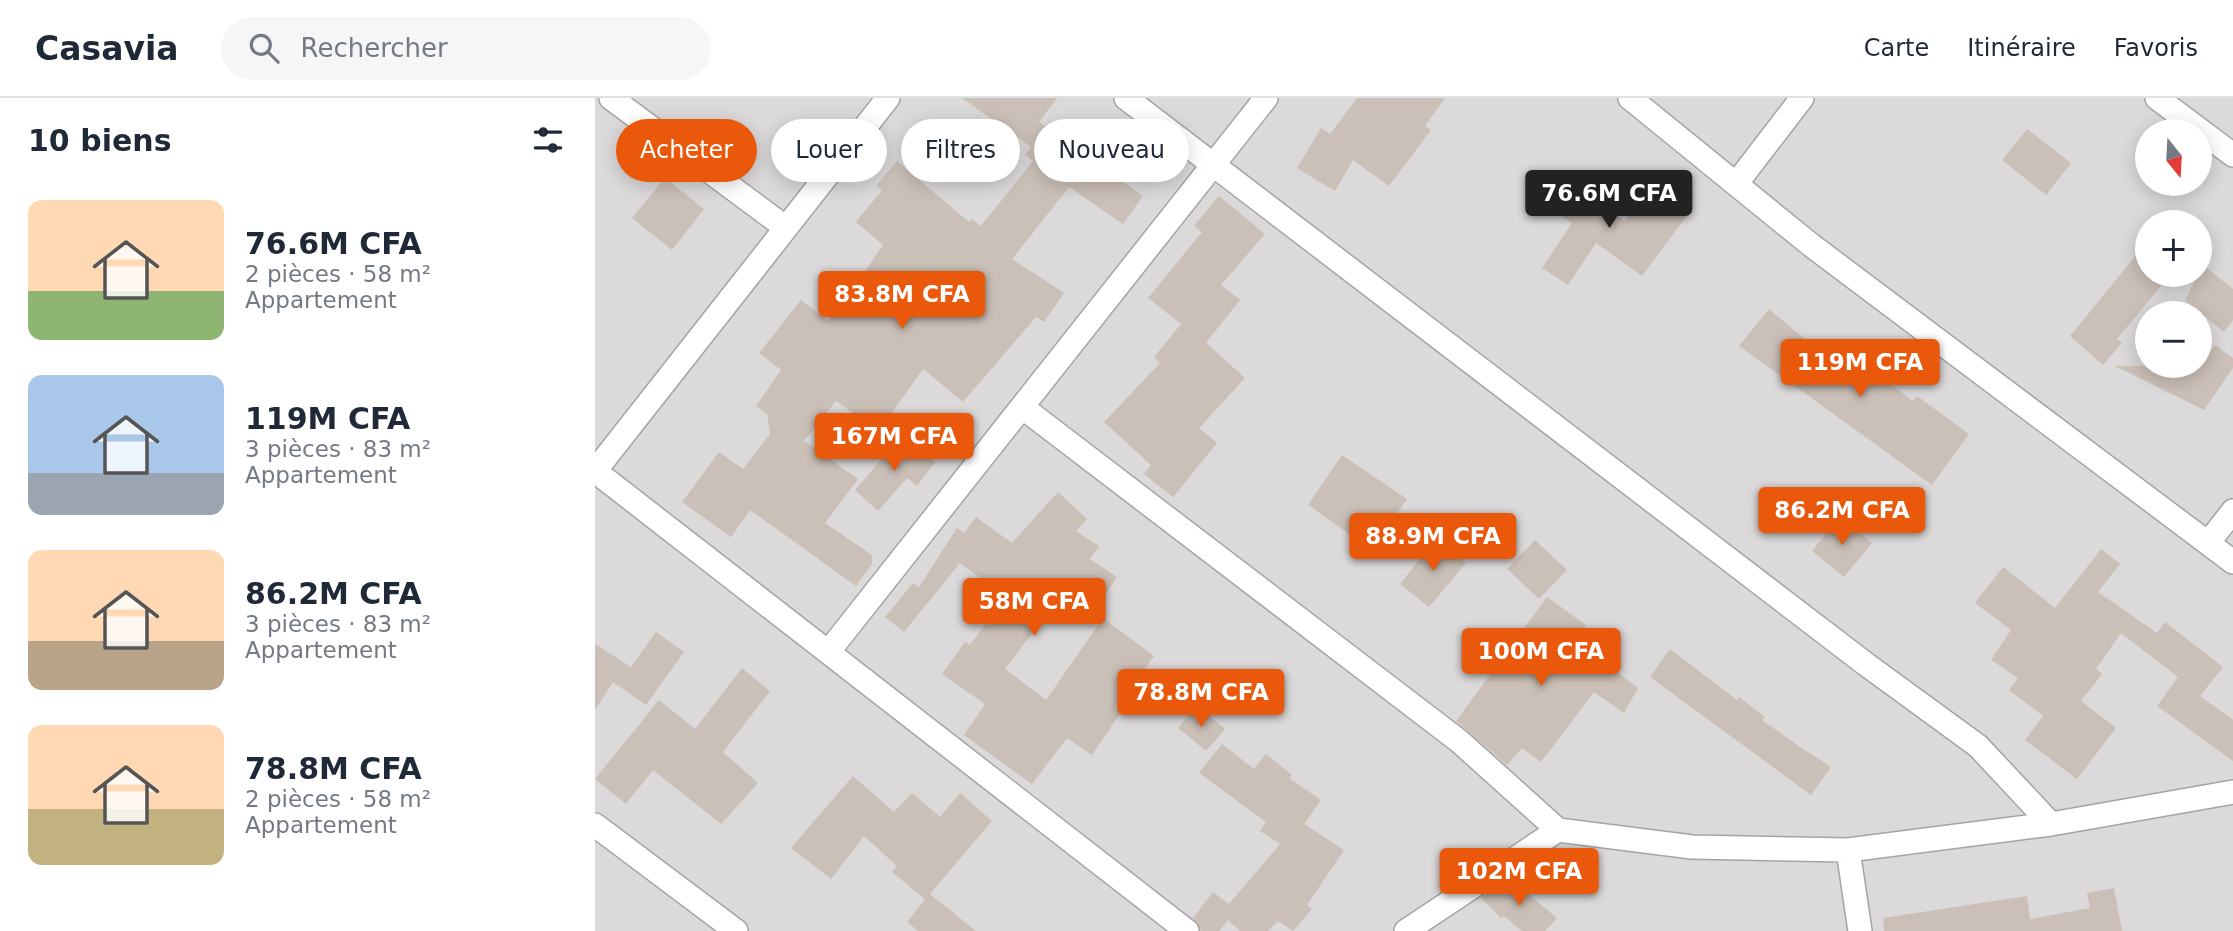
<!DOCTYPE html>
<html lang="fr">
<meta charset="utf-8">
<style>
:root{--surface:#fff;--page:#f6f6f7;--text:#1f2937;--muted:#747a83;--line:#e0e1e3;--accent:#ea580c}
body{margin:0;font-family:"DejaVu Sans",sans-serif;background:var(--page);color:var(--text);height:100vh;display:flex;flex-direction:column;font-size:26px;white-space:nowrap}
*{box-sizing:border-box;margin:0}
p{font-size:23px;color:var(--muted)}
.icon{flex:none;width:38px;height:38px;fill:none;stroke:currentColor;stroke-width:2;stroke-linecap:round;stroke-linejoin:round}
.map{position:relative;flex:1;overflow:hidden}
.details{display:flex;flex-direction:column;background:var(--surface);width:595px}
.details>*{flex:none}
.banner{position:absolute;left:21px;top:21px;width:665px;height:63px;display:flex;gap:14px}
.needle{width:46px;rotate:162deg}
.buttons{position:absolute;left:1540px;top:21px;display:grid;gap:14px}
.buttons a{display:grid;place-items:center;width:77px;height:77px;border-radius:50%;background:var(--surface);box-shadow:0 4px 18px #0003;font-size:35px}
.price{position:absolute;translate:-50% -60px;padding:0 16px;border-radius:7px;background:var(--accent);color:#fff;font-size:23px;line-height:46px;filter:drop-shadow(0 2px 4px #0008)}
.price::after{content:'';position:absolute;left:50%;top:42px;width:21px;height:16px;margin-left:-10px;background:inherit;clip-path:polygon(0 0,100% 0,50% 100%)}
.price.active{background:#222;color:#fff}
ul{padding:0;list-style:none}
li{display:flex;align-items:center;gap:21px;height:175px;padding:0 28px}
li span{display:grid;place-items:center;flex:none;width:196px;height:140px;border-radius:14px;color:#555}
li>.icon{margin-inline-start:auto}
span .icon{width:84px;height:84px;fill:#fffc;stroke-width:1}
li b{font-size:30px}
h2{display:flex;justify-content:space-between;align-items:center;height:84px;padding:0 28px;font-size:30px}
.tag{padding:0 24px;border-radius:32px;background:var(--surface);box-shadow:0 4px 18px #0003;font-size:24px;line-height:63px}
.tag.active{background:var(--accent);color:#fff}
header{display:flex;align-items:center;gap:42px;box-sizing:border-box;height:98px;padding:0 35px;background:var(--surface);border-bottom:2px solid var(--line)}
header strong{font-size:33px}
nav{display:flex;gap:38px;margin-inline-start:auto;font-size:24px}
.search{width:490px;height:63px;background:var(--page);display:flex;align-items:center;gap:18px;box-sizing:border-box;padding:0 24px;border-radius:38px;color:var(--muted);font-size:26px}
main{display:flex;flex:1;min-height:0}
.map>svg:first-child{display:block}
</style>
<header>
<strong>Casavia</strong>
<div class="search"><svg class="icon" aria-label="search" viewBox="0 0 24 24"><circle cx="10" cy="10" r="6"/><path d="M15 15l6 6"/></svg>Rechercher</div>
<nav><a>Carte</a><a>Itinéraire</a><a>Favoris</a></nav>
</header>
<main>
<section class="details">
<h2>10 biens<svg class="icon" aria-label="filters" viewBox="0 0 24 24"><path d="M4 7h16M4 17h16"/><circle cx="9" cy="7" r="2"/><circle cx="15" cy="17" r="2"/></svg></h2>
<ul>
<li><span style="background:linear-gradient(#ffd9b3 65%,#8fb573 0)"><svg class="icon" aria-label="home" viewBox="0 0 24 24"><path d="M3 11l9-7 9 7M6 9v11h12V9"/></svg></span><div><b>76.6M CFA</b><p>2 pièces · 58 m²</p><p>Appartement</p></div></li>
<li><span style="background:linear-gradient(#a9c7e8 70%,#9aa5b1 0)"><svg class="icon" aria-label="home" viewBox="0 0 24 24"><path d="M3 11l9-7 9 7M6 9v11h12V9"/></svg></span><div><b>119M CFA</b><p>3 pièces · 83 m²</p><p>Appartement</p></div></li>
<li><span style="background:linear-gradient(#ffd9b3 65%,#b9a48a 0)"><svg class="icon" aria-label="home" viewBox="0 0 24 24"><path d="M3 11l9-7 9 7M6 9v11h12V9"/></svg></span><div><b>86.2M CFA</b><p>3 pièces · 83 m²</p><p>Appartement</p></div></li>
<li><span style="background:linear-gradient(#ffd9b3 60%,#c2b280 0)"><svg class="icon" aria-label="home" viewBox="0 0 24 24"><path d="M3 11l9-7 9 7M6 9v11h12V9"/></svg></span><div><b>78.8M CFA</b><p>2 pièces · 58 m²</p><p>Appartement</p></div></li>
</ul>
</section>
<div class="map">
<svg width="1638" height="833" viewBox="0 0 1638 833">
<rect width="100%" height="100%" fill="#efeae1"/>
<!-- residential -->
<path fill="#dbd9d9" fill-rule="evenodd" d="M 0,0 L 1638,0 L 1638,833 L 0,833 ZM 1552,33 L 1605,33 L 1605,86 L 1552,86 ZM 1552,124 L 1605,124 L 1605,177 L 1552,177 ZM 1552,215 L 1605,215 L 1605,268 L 1552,268 Z"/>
<!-- building -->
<path fill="#cbc0b7" d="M 367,0 L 462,0 L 444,24 L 548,98 L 528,126 L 474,89 L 417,161 L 469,195 L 449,224 L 441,219 L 368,304 L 328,271 L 284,333 L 241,303 L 209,343 L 263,381 L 230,425 L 277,457 L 277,466 L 261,488 L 155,412 L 136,439 L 87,404 L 124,354 L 148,371 L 175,336 L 172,316 L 161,308 L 186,272 L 164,255 L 206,202 L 233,223 L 266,179 L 288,147 L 261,124 L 287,92 L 281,88 L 302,63 L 374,124 L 377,121 L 386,128 L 438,63 L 430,57 L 436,49 Z
M 762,0 L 850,0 L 830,28 L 836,32 L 794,88 L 758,62 L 740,93 L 702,70 L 726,30 L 735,36 Z
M 1432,31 L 1476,65 L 1451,97 L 1407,62 Z
M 962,77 L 1030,123 L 1055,89 L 1093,116 L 1047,178 L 1001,145 L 973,187 L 947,170 L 977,125 L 945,103 Z
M 70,80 L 109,111 L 77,152 L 37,120 Z
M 624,98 L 670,136 L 626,187 L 645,202 L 611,245 L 650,280 L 604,330 L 622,345 L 578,399 L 549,376 L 556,367 L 509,324 L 565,265 L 559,259 L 586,226 L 553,200 L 607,134 L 599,128 Z
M 1552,144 L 1552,177 L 1575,177 L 1522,241 L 1527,245 L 1508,267 L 1475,238 Z
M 1608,167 L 1638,191 L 1638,222 L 1629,234 L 1590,202 Z
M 1174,211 L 1252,277 L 1264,262 L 1318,303 L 1322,298 L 1374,336 L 1337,387 L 1144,248 Z
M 1620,247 L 1638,260 L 1638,270 L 1609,312 L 1520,268 L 1605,268 Z
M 306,339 L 340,364 L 322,388 L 312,380 L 283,413 L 260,392 Z
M 747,357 L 812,401 L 777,452 L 713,407 Z
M 463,394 L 492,421 L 481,433 L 504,448 L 495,461 L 522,479 L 491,524 L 461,504 L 410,571 L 451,602 L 508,520 L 559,558 L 520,610 L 526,614 L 497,657 L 472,640 L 437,686 L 369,637 L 390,606 L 347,576 L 370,544 L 375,547 L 411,499 L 365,465 L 309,534 L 290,519 L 318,485 L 324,489 L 362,430 L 369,435 L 381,419 L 417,445 Z
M 1245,418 L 1277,445 L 1249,479 L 1217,453 Z
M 841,441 L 871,465 L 834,509 L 805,486 Z
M 940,442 L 972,472 L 944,501 L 912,471 Z
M 1506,451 L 1525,466 L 1503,494 L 1562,535 L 1570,524 L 1628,569 L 1605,598 L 1638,622 L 1638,663 L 1562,608 L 1583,579 L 1526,535 L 1501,571 L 1507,576 L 1486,603 L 1521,630 L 1482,681 L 1430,642 L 1448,618 L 1414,592 L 1423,580 L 1396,562 L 1416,532 L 1380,505 L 1408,469 L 1460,510 Z
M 952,499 L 991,527 L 980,542 L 1043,590 L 1029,615 L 999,594 L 946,664 L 927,650 L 912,667 L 861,623 Z
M 61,534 L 89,554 L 51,607 L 18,584 L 0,612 L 0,546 L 36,569 Z
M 1075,551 L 1142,602 L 1144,599 L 1170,619 L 1167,622 L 1205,649 L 1236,669 L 1216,697 L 1055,579 Z
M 147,570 L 175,593 L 128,654 L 163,685 L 126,726 L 58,672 L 31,706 L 0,681 L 64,602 L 100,631 Z
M 602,608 L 630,631 L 611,653 L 583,630 Z
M 627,646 L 659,671 L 671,656 L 697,677 L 694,680 L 726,702 L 709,726 L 749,752 L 712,807 L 717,811 L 698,833 L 683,823 L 673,833 L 645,833 L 633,822 L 624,833 L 606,833 L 598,820 L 618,794 L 634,806 L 685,746 L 665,733 L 671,724 L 604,675 Z
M 258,678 L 299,714 L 317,695 L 345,719 L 365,695 L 397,723 L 335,796 L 381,833 L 323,833 L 312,824 L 330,801 L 297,774 L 302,768 L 269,738 L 236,781 L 196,750 Z
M 915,781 L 962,820 L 950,833 L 927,833 L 909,818 L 906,820 L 886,800 Z
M 1519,790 L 1527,833 L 1289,833 L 1288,820 L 1432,798 L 1435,821 L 1495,810 L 1492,795 Z"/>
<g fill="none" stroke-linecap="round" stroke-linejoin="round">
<defs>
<path id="street" d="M 16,0 L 191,130
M 531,0 L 1272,567 L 1383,648 L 1456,726
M 1035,0 L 1216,147 L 1638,464
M 1562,0 L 1638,57
M 1141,86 L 1207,0
M 427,309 L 864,643 L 963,732 L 1097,749 L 1253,752 L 1456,726 L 1638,694
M 0,373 L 592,833
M 0,373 L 293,0
M 1613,445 L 1638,413
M 234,553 L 671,0
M 0,727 L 141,833
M 1253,752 L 1265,833
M 811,833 L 963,732"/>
</defs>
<!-- street casing -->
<use href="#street" stroke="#a4a4a4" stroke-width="26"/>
<!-- street -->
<use href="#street" stroke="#fff" stroke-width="23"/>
</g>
</svg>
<div class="buttons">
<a><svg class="needle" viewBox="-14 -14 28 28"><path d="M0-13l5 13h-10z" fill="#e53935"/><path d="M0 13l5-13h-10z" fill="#747a83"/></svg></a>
<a>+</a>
<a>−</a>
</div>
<b class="price active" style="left:1014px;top:132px">76.6M CFA</b>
<b class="price" style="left:307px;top:233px">83.8M CFA</b>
<b class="price" style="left:1265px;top:301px">119M CFA</b>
<b class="price" style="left:299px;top:375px">167M CFA</b>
<b class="price" style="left:1247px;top:449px">86.2M CFA</b>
<b class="price" style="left:838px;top:475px">88.9M CFA</b>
<b class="price" style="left:439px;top:540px">58M CFA</b>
<b class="price" style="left:946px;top:590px">100M CFA</b>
<b class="price" style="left:606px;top:631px">78.8M CFA</b>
<b class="price" style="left:924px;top:810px">102M CFA</b>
<div class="banner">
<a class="tag active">Acheter</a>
<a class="tag">Louer</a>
<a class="tag">Filtres</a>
<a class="tag">Nouveau</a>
</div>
</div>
</main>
